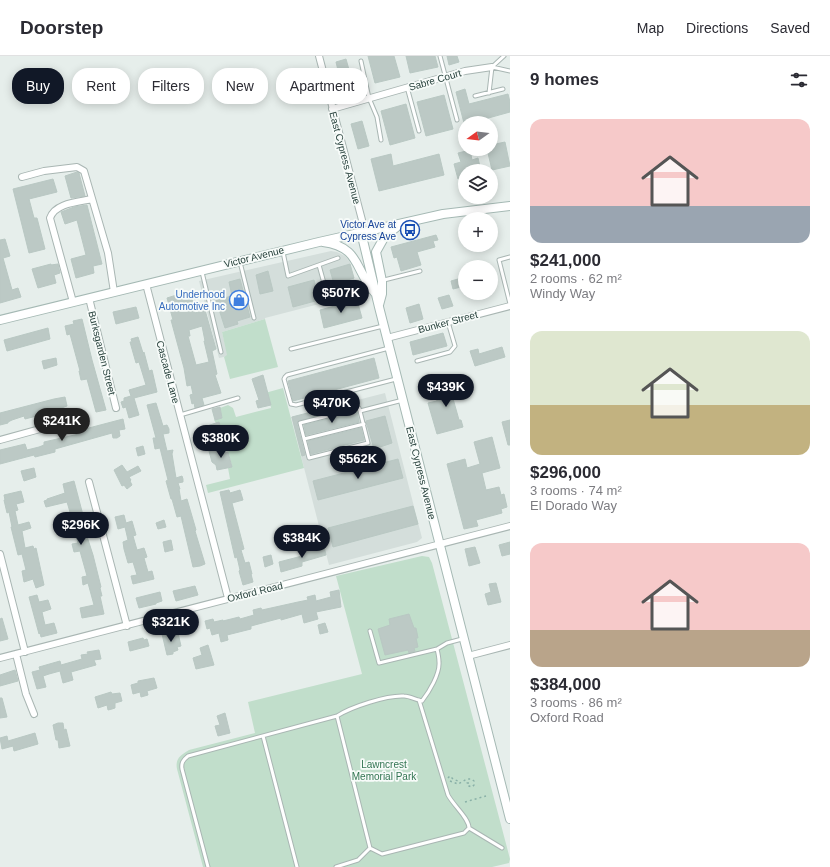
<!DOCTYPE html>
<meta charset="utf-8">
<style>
:root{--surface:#fff;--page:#f7f7f7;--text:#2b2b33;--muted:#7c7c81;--line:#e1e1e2;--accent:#111827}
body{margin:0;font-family:Arial,sans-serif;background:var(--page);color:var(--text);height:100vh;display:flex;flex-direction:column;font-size:15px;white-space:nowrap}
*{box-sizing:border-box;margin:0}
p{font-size:13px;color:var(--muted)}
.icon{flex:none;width:22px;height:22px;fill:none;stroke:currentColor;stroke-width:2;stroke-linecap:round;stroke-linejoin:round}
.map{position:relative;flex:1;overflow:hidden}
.details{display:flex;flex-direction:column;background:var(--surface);width:320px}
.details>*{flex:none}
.hud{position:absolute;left:12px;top:12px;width:380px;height:36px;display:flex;gap:8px}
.needle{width:26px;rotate:255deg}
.controls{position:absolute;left:458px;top:60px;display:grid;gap:8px}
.controls a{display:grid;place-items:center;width:40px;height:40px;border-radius:50%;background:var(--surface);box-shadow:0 2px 10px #0003;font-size:20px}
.price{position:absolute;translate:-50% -34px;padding:0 9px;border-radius:14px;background:var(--accent);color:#fff;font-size:13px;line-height:26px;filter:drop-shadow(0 1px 2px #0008)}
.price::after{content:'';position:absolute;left:50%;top:24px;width:12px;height:9px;margin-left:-6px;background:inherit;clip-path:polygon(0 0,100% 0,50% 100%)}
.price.current{background:#222;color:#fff}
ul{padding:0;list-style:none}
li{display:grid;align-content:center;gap:8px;height:212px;padding:0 20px}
li span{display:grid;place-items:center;height:124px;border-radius:12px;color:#555}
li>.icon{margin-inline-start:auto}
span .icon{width:72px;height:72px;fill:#fffc;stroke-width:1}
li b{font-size:17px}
h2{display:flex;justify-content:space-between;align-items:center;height:48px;padding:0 20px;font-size:17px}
.chip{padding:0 14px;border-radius:16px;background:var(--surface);box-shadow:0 2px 10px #0003;font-size:14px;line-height:36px}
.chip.current{background:var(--accent);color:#fff}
header{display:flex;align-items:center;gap:24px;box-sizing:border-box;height:56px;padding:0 20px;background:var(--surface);border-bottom:1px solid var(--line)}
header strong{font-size:19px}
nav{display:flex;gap:22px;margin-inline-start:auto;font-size:14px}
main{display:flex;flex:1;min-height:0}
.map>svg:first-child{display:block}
</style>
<header>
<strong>Doorstep</strong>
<nav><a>Map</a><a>Directions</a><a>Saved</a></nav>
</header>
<main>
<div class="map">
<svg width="510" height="811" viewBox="0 0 510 811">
<rect width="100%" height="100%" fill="#e6eeeb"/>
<!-- built -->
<path fill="#d4dedb" d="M 331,195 L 337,196 L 345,200 L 350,206 L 358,238 L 265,262 L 265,263 L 222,276 L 228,300 L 219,302 L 199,225 Z
M 385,337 L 422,482 L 417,486 L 329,509 L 291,361 Z"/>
<!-- green -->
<path fill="#c1decb" d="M 265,263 L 278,311 L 230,323 L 224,301 L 227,299 L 222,276 Z
M 283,332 L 304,412 L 208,437 L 206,429 L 230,423 L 228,412 L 232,410 L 224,379 L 221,380 L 222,377 L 214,364 L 222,362 L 220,352 L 228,349 L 233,352 L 236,361 L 271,352 L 269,342 L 265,337 Z
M 422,500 L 429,501 L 432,507 L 510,803 L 509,807 L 492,811 L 203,811 L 177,713 C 175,702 181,699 189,694 L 255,677 L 248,646 L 362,618 L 336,520 Z"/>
<!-- building -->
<path fill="#bcc9c5" stroke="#b9c8c3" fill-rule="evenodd" d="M 368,0 L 394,0 L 400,21 L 375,27 Z
M 406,0 L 435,0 L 438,11 L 410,17 Z
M 447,0 L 457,0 L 459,6 L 449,9 Z
M 346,3 L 353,28 L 342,31 L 336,6 Z
M 465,33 L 469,48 L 508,38 L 510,46 L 510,56 L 474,66 L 474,67 L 464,67 L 456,36 Z
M 444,39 L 453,73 L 426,80 L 417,46 Z
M 406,48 L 415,82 L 390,89 L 381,55 Z
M 362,65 L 369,90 L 358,93 L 351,68 Z
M 505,86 L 510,110 L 492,114 L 487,93 L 491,93 L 491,89 Z
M 470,94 L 472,104 L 478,102 L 481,115 L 465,115 L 465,121 L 458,123 L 454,108 L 461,106 L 458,97 Z
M 391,98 L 393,110 L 439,98 L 444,119 L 379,135 L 371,103 Z
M 77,116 L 79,117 L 85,140 L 71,142 L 65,120 Z
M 53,123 L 57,136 L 29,143 L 34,162 L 37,162 L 45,193 L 29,197 L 13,133 Z
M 87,149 L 102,208 L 93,210 L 94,217 L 76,222 L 71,203 L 86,199 L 77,164 L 65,168 L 61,156 L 74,151 Z
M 436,179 L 438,184 L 433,185 L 435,191 L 417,196 L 421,209 L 401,215 L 397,201 L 394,202 L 391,191 Z
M 5,183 L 10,200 L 3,202 L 12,234 L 18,232 L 21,241 L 0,247 L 0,184 Z
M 51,208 L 51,209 L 58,208 L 60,217 L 54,219 L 56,227 L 38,232 L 32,213 Z
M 350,208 L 354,222 L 334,228 L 330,214 Z
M 268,215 L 273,235 L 260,238 L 256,219 Z
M 465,221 L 465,230 L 453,233 L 451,225 Z
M 240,223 L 250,261 L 237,265 L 238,268 L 225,272 L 216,244 L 232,240 L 229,226 Z
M 314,224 L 319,244 L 293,251 L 288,231 Z
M 186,236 L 187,239 L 191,238 L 195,257 L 205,254 L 216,293 L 212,295 L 217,318 L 215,319 L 221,337 L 202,342 L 204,349 L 195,352 L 194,347 L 192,348 L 190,339 L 193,338 L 191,329 L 187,330 L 184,312 L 171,264 L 173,264 L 167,242 ZM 202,270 L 205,285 L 204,285 L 209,306 L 196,309 L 188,280 L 190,280 L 189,274 Z
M 449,239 L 453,250 L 442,253 L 438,242 Z
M 357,244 L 362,262 L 324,272 L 320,254 Z
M 419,248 L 423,263 L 410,267 L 406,252 Z
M 136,251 L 139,262 L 116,268 L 113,256 Z
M 82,263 L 92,304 L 106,354 L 96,356 L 87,323 L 81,324 L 79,315 L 80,315 L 70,278 L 67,279 L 65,270 L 74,268 L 73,265 Z
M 48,272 L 50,283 L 7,295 L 4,284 Z
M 443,277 L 447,290 L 413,299 L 410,286 Z
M 138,281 L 143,297 L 144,296 L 149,315 L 152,314 L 157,336 L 134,342 L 139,359 L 129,362 L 126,351 L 123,352 L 121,346 L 124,345 L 124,342 L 131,340 L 129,334 L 146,329 L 139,306 L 136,307 L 130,286 L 132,286 L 131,283 Z
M 502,291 L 505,301 L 475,310 L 470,295 L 478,293 L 479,298 Z
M 56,302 L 57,309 L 44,313 L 42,305 Z
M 374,302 L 379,322 L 293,345 L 288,325 Z
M 263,319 L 271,349 L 258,352 L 256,345 L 259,344 L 252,323 Z
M 466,320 L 468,330 L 454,334 L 455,339 L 452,339 L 459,364 L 461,364 L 463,371 L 437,378 L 428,347 L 437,345 L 434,333 L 461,326 L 460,322 Z
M 65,341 L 67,350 L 56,354 L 56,355 L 25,363 L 24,360 L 12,364 L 8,366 L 8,367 L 0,369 L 0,357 L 54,343 Z
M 354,345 L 355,350 L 298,365 L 297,368 L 305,399 L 302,400 L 292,361 Z
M 156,347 L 163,370 L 167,369 L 169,373 L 169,377 L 163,378 L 167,395 L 173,394 L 172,398 L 176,422 L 182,420 L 183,423 L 183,426 L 178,427 L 180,433 L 179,433 L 181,445 L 187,443 L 194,467 L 196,474 L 195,475 L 205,508 L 200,510 L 193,511 L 181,460 L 177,461 L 172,443 L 171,443 L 166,425 L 168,424 L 160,392 L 155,393 L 153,382 L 156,382 L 147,349 Z
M 220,351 L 222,362 L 215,364 L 212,353 Z
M 357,356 L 359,366 L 306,379 L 304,369 Z
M 385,360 L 392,387 L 374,393 L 366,365 Z
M 123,363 L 125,373 L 119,374 L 120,380 L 117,382 L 113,382 L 112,377 L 55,393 L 55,396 L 35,401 L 34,399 L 0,408 L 0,394 L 25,388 L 27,394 L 39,391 L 44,389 L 44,386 L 79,378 L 78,376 L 85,373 Z
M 510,364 L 510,389 L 508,389 L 502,366 Z
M 219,366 L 222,377 L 206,380 L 204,371 Z
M 361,372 L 364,384 L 311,398 L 308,385 Z
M 492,381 L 500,412 L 482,417 L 486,434 L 499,431 L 501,439 L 504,438 L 507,451 L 501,453 L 502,457 L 476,464 L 478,470 L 464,473 L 447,408 L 465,403 L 467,412 L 480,408 L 474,386 Z
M 143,390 L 145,398 L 138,400 L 136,392 Z
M 222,391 L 224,397 L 228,396 L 232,411 L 217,414 L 216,409 L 212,406 L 209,395 Z
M 398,403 L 403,422 L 318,444 L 313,425 Z
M 122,409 L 127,416 L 138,410 L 141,415 L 129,421 L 131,424 L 130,425 L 132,429 L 127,433 L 124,429 L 122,430 L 114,414 Z
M 34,412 L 36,421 L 24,425 L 21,415 Z
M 74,425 L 83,459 L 81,460 L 82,465 L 93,499 L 101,531 L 100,532 L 102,540 L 100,540 L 104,558 L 82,562 L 80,552 L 94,549 L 88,527 L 83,529 L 82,521 L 87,520 L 80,495 L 74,496 L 72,488 L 78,487 L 73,468 L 64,470 L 61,459 L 70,456 L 67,446 L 46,451 L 44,445 L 47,444 L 47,443 L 65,437 L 63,428 Z
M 229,434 L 230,437 L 240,434 L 243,444 L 232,447 L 244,493 L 241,494 L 245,507 L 249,506 L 252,518 L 251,518 L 253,526 L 243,529 L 239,515 L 240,514 L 237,501 L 235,502 L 220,436 Z
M 21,435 L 24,446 L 16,448 L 18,454 L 15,455 L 18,469 L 29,466 L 31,472 L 22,475 L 25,492 L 33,490 L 34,493 L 36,492 L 44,529 L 36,532 L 33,523 L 24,526 L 22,515 L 26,514 L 22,498 L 18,499 L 11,471 L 12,471 L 9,456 L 7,457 L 4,444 L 5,444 L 4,439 Z
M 413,450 L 418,468 L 333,491 L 328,472 Z
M 124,459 L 126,467 L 132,465 L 136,479 L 133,480 L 137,494 L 144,492 L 147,501 L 144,502 L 148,516 L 152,515 L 154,523 L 133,528 L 131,520 L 137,519 L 133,506 L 128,507 L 124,493 L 123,486 L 128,484 L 125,471 L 118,473 L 115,461 Z
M 164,464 L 166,471 L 158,473 L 156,467 Z
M 171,484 L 173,494 L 165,496 L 163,486 Z
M 510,486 L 510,498 L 502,500 L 499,489 Z
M 324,490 L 326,499 L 302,506 L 302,510 L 281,516 L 279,506 L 302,500 L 301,495 Z
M 475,491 L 480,507 L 469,510 L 465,493 Z
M 271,499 L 273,508 L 265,511 L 263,501 Z
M 496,527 L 501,546 L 488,549 L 485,538 L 491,536 L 489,528 Z
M 195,530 L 198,539 L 176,545 L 173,535 Z
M 339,534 L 341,551 L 316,556 L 318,563 L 304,567 L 302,558 L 281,564 L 281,562 L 251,570 L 251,573 L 227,579 L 228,584 L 221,586 L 219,577 L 212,579 L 210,572 L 207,573 L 205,565 L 213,563 L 214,566 L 223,564 L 223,565 L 239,561 L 240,563 L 254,559 L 253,554 L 261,552 L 262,554 L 298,546 L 308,544 L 307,541 L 315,539 L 316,545 L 331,541 L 330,536 Z
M 160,536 L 162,545 L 156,547 L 156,548 L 139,552 L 136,542 Z
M 37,539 L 39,546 L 48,544 L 51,553 L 42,556 L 45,569 L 54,567 L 57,577 L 41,581 L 40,577 L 39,578 L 29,541 Z
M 409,558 L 414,572 L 416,572 L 418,582 L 416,582 L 418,591 L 414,592 L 415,595 L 409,597 L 408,594 L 385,599 L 378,573 L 390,569 L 389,563 Z
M 2,562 L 8,583 L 0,585 L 0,563 Z
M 325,567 L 328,576 L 320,578 L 318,569 Z
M 172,576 L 172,579 L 178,577 L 181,590 L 177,591 L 178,594 L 173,596 L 173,598 L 167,599 L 162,578 Z
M 143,582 L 144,584 L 147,583 L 149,590 L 130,595 L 128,586 Z
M 208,589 L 214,609 L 196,613 L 193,602 L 202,599 L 200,592 Z
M 99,594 L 101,603 L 94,604 L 96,609 L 71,616 L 73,624 L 63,627 L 60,615 L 49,618 L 43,620 L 46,631 L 37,633 L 32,616 L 40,614 L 39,611 L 60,605 L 61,609 L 82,603 L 81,599 L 88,598 L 87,596 Z
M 15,614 L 18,625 L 0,630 L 0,619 Z
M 154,622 L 157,632 L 147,635 L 148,639 L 141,641 L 140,636 L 133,638 L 131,629 L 138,627 L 138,625 Z
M 111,636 L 112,638 L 120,637 L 122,645 L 115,647 L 115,652 L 112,653 L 108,654 L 107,649 L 98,652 L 95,641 Z
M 0,642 L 2,642 L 7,661 L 0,662 Z
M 225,657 L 230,677 L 218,680 L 215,670 L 220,669 L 217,660 Z
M 58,667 L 63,667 L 64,674 L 66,673 L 70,690 L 59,692 L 58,684 L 56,684 L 53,669 Z
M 35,677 L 38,688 L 14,695 L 13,690 L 2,693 L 0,682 L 7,680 L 8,685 Z"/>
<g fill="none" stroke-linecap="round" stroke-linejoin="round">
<defs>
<path id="lane" d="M 440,0 L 457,64
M 361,5 L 369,42 L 377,61 L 381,84
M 492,11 L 510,15
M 407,31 L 419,75
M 489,37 L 492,11 L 504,0
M 475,40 L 503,33
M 283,196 L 288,220 L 338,202
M 510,201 L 499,204 L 510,248
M 240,206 L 254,262
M 319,209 L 327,238 L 366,228
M 202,216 L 221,296
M 384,224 L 420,215
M 389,292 L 287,319 L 285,321 L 284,323 L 291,348 L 296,349 L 396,323
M 291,293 L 383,270
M 417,305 L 450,296 L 455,290 L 448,266
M 360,355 L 359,352 L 300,367 L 309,402 L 368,387 L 360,355 L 403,344
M 180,359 L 238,342
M 304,383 L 364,368
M 370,575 L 379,607 L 437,593 L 447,587 L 462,583
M 337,660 L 370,792
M 263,680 L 297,811
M 469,772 L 502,792
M 208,811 L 182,713 C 181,707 183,704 188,700 L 337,660 C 351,651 387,639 404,640 C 410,640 416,644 422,645 C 429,636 440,618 439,606 C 439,602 438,597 437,593
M 336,811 L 358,804 L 370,792 L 382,798 L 464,777 L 469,772 C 469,762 453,749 448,739 L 419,644"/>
<path id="street" d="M 319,0 L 362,164 L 361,176
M 332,53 L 465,15 L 492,11
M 22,121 L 44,115 L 77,111 L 84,115 L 108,197 L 114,236
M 146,228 L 228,542
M 89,242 L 116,352
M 73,246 L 50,162 C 55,147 78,146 92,143
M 387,282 L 510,250
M 0,384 L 69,365
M 89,426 L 127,570
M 0,498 L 25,596
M 16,598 L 26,638 L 34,658
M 468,600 L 510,589
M 0,602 L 510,470"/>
<path id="secondary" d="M 361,176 L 379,251 L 510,763
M 323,186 C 361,191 354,214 375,237
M 379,249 L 382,238 L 382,225 L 376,196 L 385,180 L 398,170
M 0,264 L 319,186 L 443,158 L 510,150"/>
</defs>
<!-- lane casing -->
<use href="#lane" stroke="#a9b6b3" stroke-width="5"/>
<!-- street casing -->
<use href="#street" stroke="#a9b6b3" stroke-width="8"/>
<!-- secondary casing -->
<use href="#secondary" stroke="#a5b9b4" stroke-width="10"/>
<!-- path -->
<path stroke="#89b0a7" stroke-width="1.5" stroke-dasharray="2 3" stroke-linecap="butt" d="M 448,722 L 450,720 L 453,723 L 458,725 L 460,727
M 450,725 L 458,728 L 467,723 L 471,723 L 474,725 L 474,729 L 472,731 L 469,730 L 467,727 L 470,727
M 465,746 L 486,740"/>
<!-- lane -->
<use href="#lane" stroke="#fff" stroke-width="3"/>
<!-- street -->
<use href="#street" stroke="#fff" stroke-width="6"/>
<!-- secondary -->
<use href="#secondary" stroke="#fff" stroke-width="8"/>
</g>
<!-- icons -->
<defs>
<symbol id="bus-ring" viewBox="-11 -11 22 22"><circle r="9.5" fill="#f7fbf9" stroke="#1a4fb4" stroke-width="1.5"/><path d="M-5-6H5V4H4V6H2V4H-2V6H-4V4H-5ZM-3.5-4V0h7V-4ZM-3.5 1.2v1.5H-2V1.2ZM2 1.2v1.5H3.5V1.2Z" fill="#1a4fb4"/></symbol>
<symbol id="shop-ring" viewBox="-11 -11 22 22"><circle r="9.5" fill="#f7fbf9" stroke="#3f7fe0" stroke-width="1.5"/><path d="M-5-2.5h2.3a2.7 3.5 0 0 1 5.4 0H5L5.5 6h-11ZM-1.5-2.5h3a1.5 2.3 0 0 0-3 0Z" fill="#3f7fe0"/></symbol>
</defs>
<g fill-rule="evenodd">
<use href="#bus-ring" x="399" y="163" width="22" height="22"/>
<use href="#shop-ring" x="228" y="233" width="22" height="22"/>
</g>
<g text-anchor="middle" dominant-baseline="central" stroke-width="3.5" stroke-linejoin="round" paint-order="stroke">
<!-- street labels -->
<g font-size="10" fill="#26403b" stroke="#f7fbf9">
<text transform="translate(435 24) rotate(-16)">Sabre Court</text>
<text transform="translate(345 102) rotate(75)">East Cypress Avenue</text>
<text transform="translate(254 201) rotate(-14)">Victor Avenue</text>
<text transform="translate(448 266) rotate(-15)">Bunker Street</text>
<text transform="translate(102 297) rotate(76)">Burksgarden Street</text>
<text transform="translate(168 316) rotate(75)">Cascade Lane</text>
<text transform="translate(421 417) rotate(76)">East Cypress Avenue</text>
<text transform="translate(255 536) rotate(-14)">Oxford Road</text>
</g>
<!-- transit labels -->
<g font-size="10" fill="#164399" stroke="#f7fbf9" text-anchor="end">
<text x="396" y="168">Victor Ave at<tspan x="396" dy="12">Cypress Ave</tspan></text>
</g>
<!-- shop labels -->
<g font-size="10" fill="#366cbe" stroke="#f7fbf9" text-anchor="end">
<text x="225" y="238">Underhood<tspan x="225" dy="12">Automotive Inc</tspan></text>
</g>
<!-- park labels -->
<g font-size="10" fill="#327552" stroke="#f7fbf9">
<text x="384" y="708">Lawncrest<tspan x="384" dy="12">Memorial Park</tspan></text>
</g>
</g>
</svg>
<div class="controls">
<a><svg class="needle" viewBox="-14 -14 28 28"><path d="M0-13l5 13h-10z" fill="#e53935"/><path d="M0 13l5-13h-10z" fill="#7c7c81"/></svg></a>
<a><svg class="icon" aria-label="layers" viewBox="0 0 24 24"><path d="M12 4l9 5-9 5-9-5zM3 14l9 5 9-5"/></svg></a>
<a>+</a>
<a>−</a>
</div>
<b class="price" style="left:341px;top:258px">$507K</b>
<b class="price" style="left:446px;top:352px">$439K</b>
<b class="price" style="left:332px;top:368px">$470K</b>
<b class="price current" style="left:62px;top:386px">$241K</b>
<b class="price" style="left:221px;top:403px">$380K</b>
<b class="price" style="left:358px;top:424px">$562K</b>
<b class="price" style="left:81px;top:490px">$296K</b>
<b class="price" style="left:302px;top:503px">$384K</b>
<b class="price" style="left:171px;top:587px">$321K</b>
<div class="hud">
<a class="chip current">Buy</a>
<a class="chip">Rent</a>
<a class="chip">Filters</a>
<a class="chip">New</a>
<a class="chip">Apartment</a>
</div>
</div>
<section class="details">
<h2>9 homes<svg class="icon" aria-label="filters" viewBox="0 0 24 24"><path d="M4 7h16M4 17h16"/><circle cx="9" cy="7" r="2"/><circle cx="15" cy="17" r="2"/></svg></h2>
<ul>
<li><span style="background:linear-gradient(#f6c9c9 70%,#9aa5b1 0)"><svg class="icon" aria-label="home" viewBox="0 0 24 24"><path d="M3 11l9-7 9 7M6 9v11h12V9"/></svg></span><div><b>$241,000</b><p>2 rooms · 62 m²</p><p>Windy Way</p></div></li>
<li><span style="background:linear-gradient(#dfe7d0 60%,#c2b280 0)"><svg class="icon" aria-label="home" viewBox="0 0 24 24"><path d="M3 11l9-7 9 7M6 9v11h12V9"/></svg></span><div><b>$296,000</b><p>3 rooms · 74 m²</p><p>El Dorado Way</p></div></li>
<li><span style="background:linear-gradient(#f6c9c9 70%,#b9a48a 0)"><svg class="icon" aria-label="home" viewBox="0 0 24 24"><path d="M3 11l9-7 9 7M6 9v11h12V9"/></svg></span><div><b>$384,000</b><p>3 rooms · 86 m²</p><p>Oxford Road</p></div></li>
</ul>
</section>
</main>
